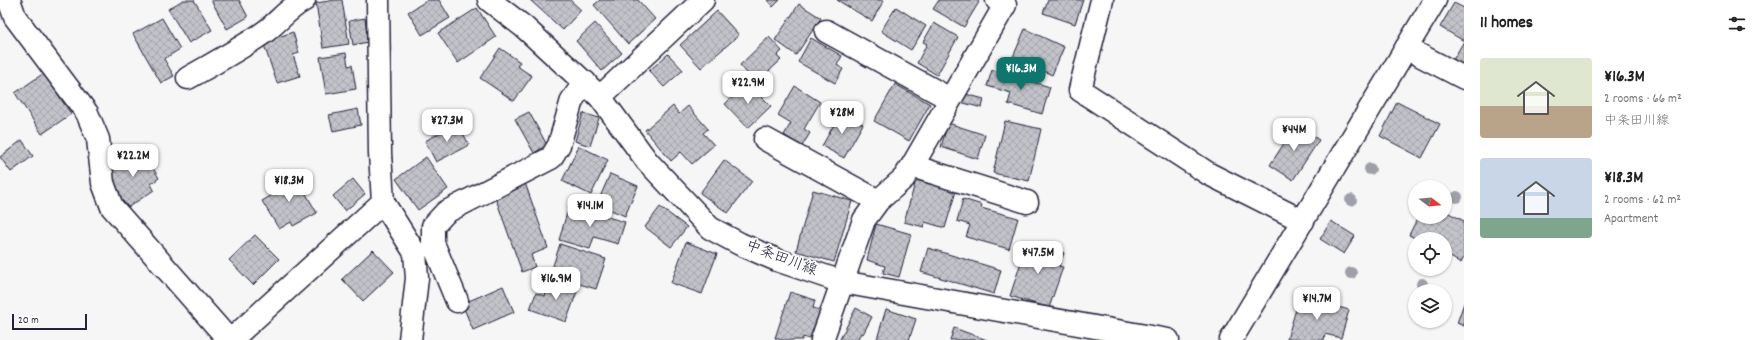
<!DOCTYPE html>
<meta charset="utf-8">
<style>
:root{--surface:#fff;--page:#f6f6f6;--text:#222;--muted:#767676;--accent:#0f766e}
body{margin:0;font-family:Dekko,"Klee One",sans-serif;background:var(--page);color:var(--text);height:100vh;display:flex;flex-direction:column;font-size:15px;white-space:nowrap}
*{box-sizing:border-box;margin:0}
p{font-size:13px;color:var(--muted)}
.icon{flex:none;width:22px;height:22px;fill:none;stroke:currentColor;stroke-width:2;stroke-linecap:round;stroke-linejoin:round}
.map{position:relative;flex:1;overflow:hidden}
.side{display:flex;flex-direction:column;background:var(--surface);width:300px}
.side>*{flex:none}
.needle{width:26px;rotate:106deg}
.tools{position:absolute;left:1408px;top:180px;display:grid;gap:8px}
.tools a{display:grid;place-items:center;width:44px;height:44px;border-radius:50%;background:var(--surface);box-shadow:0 1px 3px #0004;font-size:20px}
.scale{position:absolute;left:12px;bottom:10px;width:75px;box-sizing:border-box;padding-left:4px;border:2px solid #22223b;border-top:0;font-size:11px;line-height:14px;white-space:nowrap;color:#22223b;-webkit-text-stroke:3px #fff;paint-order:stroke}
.price{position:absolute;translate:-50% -34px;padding:0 9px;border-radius:8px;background:#fff;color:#222;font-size:13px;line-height:26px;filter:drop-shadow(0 1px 2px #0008)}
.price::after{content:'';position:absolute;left:50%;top:24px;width:12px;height:9px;margin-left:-6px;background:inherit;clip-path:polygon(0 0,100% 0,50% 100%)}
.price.on{background:var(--accent);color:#fff}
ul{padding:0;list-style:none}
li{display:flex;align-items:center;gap:12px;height:100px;padding:0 16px}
li span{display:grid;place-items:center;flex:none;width:112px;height:80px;border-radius:4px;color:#555}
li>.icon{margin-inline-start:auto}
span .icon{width:48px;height:48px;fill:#fffc;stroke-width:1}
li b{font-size:17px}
h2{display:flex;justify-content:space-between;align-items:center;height:48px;padding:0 16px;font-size:17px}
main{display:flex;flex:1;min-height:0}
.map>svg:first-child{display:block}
</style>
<main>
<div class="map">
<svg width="1464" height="340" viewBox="0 0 1464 340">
<defs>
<pattern id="building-cross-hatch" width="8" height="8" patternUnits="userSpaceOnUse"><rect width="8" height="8" fill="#c2c2c9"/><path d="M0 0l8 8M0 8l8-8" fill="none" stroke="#a6a6ae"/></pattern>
</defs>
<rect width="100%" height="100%" fill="#f6f6f7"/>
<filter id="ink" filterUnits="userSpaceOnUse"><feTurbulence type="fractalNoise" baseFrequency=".025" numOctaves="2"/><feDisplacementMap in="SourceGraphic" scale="8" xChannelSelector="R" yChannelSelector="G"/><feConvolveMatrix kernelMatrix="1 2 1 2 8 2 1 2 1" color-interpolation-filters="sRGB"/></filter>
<g filter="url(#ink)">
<!-- building -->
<path fill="url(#building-cross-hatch)" stroke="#22223b" d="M 183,0 L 194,0 L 212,30 L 189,43 L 168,9 Z
M 211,0 L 239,0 L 248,17 L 227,29 Z
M 335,0 L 342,0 L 349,44 L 323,48 L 316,3 Z
M 428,0 L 439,0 L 450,18 L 422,35 L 408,12 Z
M 530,0 L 570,0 L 581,10 L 563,30 Z
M 600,0 L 638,0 L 655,19 L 628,44 L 594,5 Z
M 767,0 L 780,0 L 773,7 Z
M 837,0 L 884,0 L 872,21 Z
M 939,0 L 976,0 L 979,2 L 964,27 L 933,9 Z
M 1048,0 L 1083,0 L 1075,24 L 1043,13 Z
M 1454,3 L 1464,8 L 1464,41 L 1440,27 Z
M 799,4 L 821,18 L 796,55 L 775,40 Z
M 896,7 L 926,26 L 911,50 L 881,31 Z
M 477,8 L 496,37 L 458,63 L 438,33 Z
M 717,11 L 739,35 L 701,68 L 680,45 Z
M 162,18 L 180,49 L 164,59 L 174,76 L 161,83 L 133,34 Z
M 365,18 L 368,42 L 353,45 L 349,21 Z
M 595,23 L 622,53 L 602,71 L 576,41 Z
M 934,23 L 958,37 L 937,75 L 917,63 L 927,44 L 923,42 Z
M 1025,29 L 1064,47 L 1052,75 L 1013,57 Z
M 293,32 L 299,53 L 293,55 L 300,76 L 277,83 L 263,42 Z
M 769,37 L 782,51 L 777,56 L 781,60 L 756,83 L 740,65 Z
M 811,38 L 842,56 L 837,65 L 843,69 L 835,83 L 798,62 Z
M 1464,41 L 1464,66 L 1453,60 Z
M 500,48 L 520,62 L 517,66 L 532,76 L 514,101 L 480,78 Z
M 346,53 L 348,66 L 352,65 L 356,89 L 326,94 L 320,57 Z
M 668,54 L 683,70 L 664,87 L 649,71 Z
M 992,70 L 1050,87 L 1042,114 L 1008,104 L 1011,93 L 987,86 Z
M 44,73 L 71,114 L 42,134 L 15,93 Z
M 747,82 L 771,106 L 748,128 L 725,104 Z
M 895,84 L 930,104 L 909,141 L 874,121 Z
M 795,86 L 820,102 L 804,129 L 810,133 L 802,146 L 784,135 L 791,123 L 778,115 Z
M 962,93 L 984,99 L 982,108 L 960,102 Z
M 1397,102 L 1440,124 L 1422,158 L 1380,136 Z
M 673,106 L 679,114 L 688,106 L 708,129 L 703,133 L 714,145 L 692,164 L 681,152 L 671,161 L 645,130 Z
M 358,109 L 361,125 L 333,131 L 329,115 Z
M 529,112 L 547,145 L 534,153 L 515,119 Z
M 841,112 L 863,124 L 844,158 L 822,146 Z
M 583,113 L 599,118 L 590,146 L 575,141 Z
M 1005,121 L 1041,129 L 1029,181 L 993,173 Z
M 458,123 L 469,145 L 436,162 L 425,141 Z
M 948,123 L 985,135 L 978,159 L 941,147 Z
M 1296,125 L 1319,140 L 1293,180 L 1270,165 Z
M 22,140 L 33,156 L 11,172 L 0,157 Z
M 579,146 L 608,160 L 591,195 L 562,181 Z
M 141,149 L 159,178 L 151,184 L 154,190 L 127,208 L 104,173 Z
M 426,157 L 448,189 L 418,210 L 396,179 Z
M 724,160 L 752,181 L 728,213 L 700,193 Z
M 610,174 L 638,186 L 625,216 L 597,204 Z
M 295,175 L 317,213 L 293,226 L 291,222 L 279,229 L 262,201 L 274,194 L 271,188 Z
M 353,179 L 365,194 L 345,211 L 333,196 Z
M 524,180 L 548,248 L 531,255 L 535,267 L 522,272 L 493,191 Z
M 916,180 L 956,191 L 945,228 L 925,222 L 924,227 L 904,222 Z
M 813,190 L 852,201 L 834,262 L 796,251 Z
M 963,199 L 982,205 L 981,208 L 1018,218 L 1009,249 L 966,237 L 970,225 L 957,221 Z
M 569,206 L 625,222 L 618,244 L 594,237 L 590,249 L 559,240 Z
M 660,207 L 687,227 L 671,247 L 645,227 Z
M 1445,211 L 1464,221 L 1464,257 L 1461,263 L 1445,254 L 1445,239 L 1417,239 L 1409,235 L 1418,217 L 1445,217 Z
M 1331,221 L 1355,236 L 1344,254 L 1320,239 Z
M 876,224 L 911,234 L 899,277 L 883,273 L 885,266 L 867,260 Z
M 255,235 L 279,259 L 253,285 L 229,260 Z
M 1028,241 L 1064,253 L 1059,266 L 1063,267 L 1049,308 L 1010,296 Z
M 686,242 L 717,254 L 702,294 L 671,283 Z
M 560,244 L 606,259 L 596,289 L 550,275 Z
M 928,248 L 1001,270 L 994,294 L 921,272 Z
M 373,250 L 394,272 L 363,301 L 342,279 Z
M 551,279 L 578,289 L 566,322 L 530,309 L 536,293 L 545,296 Z
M 503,286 L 514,312 L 473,330 L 462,304 Z
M 790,292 L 815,300 L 813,308 L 824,311 L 812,340 L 803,337 L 802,340 L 782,340 L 775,338 Z
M 1300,296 L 1349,310 L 1341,338 L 1325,334 L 1324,340 L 1287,339 Z
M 1464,303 L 1464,326 L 1457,323 Z
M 856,308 L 872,317 L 863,334 L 861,333 L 857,340 L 841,340 L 840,339 Z
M 886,309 L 916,319 L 909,340 L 877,339 Z
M 954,328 L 987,340 L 950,340 Z"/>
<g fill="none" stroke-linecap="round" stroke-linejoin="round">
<defs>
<path id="minor" d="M 9,0 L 15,17 L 87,113 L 98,139 L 103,183 L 112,207 L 229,340
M 378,0 L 380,153 L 383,202 L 415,253 L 417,278 L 410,340
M 1102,0 L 1080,90 L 1209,174 L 1303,221
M 826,31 L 950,99
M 1406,48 L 1464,78
M 188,78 C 214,63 241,49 266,31 C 279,21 289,8 304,0
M 600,97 L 703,0
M 765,139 L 878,201
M 912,166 L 1027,202
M 457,301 L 433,243 L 433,226 L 446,212 L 551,158 L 559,145 L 572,100 L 585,82
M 231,340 L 383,202
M 822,340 L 864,220 L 878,201 L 904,178 L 912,166 L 1005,5 L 997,0
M 1231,340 L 1435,0"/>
<path id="major" d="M 489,0 L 524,27 L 600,97 L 647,161 L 710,228 L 740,244 L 777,260 L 842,282 L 1168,340"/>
</defs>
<!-- minor casing -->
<use href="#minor" stroke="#22223b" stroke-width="25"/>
<!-- major casing -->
<use href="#major" stroke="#22223b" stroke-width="25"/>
<!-- minor -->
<use href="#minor" stroke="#fff" stroke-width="22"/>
<!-- major -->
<use href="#major" stroke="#fff" stroke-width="22"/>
</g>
<!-- trees -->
<g fill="#9f9faa">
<circle cx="1370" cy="169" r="6"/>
<circle cx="1457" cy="197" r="6"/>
<circle cx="1351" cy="200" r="6"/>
<circle cx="1351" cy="273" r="6"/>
<circle cx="1422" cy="284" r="6"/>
</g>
</g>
<g text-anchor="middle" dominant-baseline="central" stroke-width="3.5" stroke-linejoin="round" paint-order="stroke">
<!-- street labels -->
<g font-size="15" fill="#22223b" stroke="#fff">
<text transform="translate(781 259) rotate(21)">中条田川線</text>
</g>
</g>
</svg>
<div class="tools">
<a><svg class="needle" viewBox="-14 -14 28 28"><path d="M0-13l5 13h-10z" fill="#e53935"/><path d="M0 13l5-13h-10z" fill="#767676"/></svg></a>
<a><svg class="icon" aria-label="locate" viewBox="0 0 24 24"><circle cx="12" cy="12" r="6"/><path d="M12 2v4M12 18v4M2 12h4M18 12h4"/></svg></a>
<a><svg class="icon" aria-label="layers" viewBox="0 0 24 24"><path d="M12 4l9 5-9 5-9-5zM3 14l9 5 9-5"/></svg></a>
</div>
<div class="scale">20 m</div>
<b class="price on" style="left:1021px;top:91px">¥16.3M</b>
<b class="price" style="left:748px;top:105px">¥22.9M</b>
<b class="price" style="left:842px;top:135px">¥28M</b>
<b class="price" style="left:447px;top:143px">¥27.3M</b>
<b class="price" style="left:1294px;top:152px">¥44M</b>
<b class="price" style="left:133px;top:178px">¥22.2M</b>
<b class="price" style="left:289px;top:203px">¥18.3M</b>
<b class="price" style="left:590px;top:228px">¥14.1M</b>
<b class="price" style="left:1038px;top:275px">¥47.5M</b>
<b class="price" style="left:556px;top:301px">¥16.9M</b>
<b class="price" style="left:1317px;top:321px">¥14.7M</b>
</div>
<section class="side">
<h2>11 homes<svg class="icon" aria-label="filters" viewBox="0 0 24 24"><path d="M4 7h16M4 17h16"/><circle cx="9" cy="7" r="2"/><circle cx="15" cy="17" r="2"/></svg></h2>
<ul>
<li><span style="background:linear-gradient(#dfe7d0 60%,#b9a48a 0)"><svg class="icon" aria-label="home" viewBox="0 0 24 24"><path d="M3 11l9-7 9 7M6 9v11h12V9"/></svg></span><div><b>¥16.3M</b><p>2 rooms · 66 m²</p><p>中条田川線</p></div></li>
<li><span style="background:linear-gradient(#c9d6e8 75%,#7fa58c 0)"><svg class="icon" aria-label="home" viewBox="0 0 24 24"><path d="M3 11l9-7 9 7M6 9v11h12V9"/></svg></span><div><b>¥18.3M</b><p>2 rooms · 62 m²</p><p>Apartment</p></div></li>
</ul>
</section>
</main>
